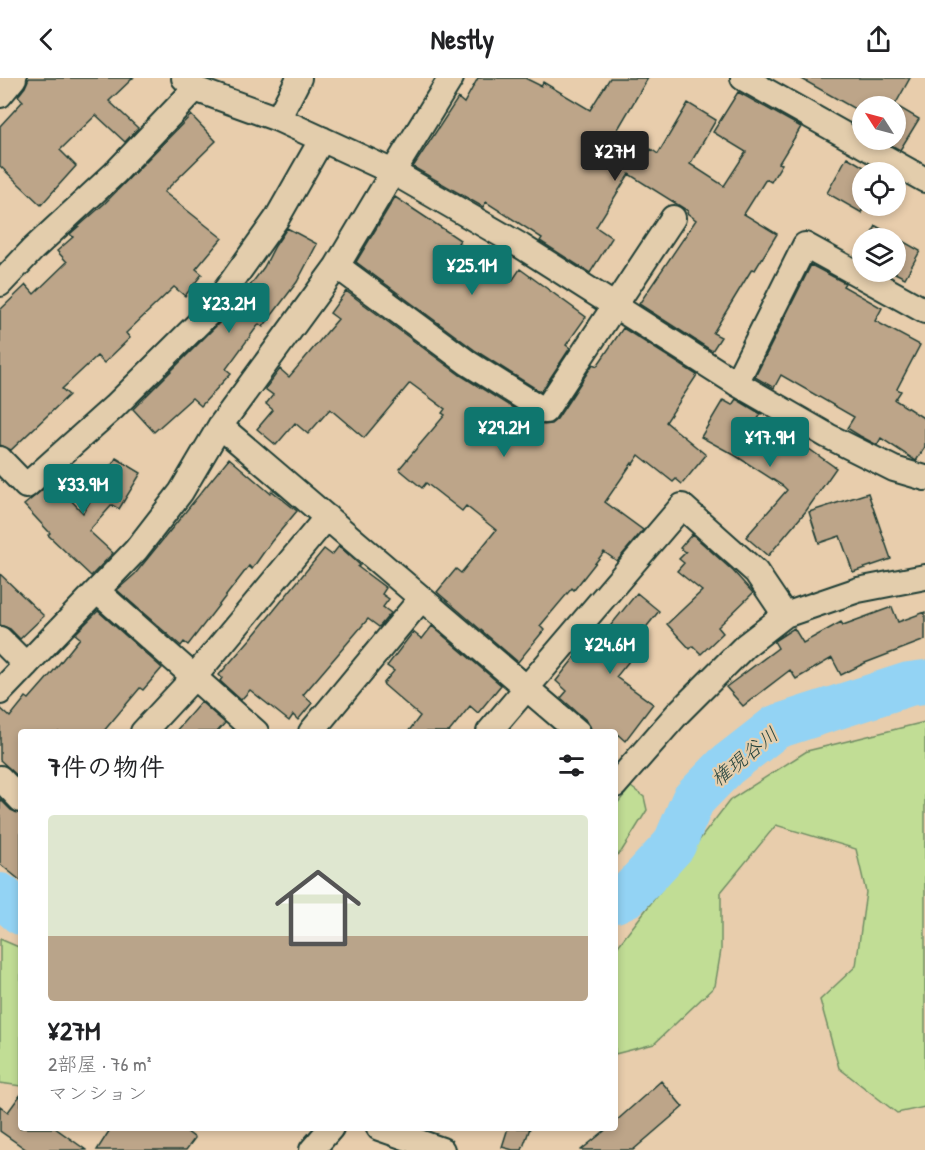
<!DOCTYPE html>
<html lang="ja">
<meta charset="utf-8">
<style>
:root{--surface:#fff;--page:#f2f2f2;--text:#202124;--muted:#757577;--line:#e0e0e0;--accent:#0f766e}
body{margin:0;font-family:"Patrick Hand","Klee One",sans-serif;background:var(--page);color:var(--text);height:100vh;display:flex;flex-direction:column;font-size:22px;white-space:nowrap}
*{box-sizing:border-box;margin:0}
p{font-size:20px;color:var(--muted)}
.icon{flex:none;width:33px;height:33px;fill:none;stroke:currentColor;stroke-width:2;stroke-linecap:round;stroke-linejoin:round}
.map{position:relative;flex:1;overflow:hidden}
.side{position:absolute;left:18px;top:651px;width:600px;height:402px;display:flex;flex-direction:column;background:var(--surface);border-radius:6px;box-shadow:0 3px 9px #0003}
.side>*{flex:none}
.needle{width:39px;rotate:306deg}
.fabs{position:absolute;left:852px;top:18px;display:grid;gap:12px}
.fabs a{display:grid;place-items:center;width:54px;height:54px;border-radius:50%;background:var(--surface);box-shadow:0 3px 9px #0003;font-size:30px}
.price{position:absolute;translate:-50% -51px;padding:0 14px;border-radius:6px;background:var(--accent);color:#fff;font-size:20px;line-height:39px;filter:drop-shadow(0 2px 3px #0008)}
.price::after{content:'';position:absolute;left:50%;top:36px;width:18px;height:14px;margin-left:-9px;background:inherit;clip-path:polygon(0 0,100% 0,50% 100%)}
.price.current{background:#222;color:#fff}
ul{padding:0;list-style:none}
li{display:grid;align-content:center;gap:12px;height:318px;padding:0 30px}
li+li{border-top:2px solid var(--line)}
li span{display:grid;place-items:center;height:186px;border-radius:6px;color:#555}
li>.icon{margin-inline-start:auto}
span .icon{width:108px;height:108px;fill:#fffc;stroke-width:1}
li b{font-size:26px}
h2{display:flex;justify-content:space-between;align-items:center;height:72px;padding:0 30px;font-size:26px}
header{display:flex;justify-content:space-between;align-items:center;height:78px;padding:0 30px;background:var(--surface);font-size:27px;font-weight:700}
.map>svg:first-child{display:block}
</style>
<header><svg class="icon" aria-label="back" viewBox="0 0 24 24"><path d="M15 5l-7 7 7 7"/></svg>Nestly<svg class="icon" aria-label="share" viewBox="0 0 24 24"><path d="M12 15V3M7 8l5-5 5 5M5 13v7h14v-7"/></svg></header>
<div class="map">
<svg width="925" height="1072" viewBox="0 0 925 1072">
<rect width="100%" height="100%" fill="#e8cdac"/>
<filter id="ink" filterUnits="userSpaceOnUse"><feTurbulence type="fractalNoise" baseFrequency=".0167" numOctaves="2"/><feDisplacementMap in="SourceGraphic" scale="12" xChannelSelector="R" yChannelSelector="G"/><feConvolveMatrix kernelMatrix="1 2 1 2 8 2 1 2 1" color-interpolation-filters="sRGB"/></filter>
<g filter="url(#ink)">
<!-- green -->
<path fill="#c1dd95" stroke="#708d64" stroke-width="1.5" d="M 925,644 L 925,1029 L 897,1035 L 839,990 L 820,922 L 856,888 L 866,814 L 856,771 L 776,747 L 721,814 L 721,872 L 715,908 L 654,966 L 615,976 L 615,872 L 730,722 L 807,673 Z
M 631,709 L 644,719 L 647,732 L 621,774 L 615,778 L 615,728 Z
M 0,861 L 21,870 L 21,1008 L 0,1005 Z"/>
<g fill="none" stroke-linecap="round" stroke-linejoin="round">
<!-- river -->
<path stroke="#93d3f4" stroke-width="44" d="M 0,817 L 21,835
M 615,823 L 628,817 L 674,767 L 693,722 L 726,688 L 776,649 L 909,606 L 925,604"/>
</g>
<!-- building -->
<path fill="#bda589" stroke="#1f3d34" stroke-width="1.5" d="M 29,0 L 133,0 L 109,23 L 138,50 L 125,64 L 96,37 L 60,72 L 76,88 L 41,127 L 0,88 L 0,48 L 23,23 L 18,18 L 25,9 Z
M 478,0 L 525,0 L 541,8 L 543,4 L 590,32 L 610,0 L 648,0 L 615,56 L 648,76 L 651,71 L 658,76 L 688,25 L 716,42 L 690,86 L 724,108 L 746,74 L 713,54 L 738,14 L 801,49 L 779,85 L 782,86 L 771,104 L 766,101 L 744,136 L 777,156 L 755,192 L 752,191 L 713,255 L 721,259 L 712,273 L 639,226 L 696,142 L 687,135 L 688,133 L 629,96 L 596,149 L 612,160 L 590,195 L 540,163 L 542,160 L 486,124 L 483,129 L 413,89 L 458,20 L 464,25 Z
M 800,0 L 910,0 L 895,27 L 919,41 L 900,72 L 882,62 L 896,62 L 896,28 L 862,28 L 862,35 Z
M 191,37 L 216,63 L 164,114 L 222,160 L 196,191 L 202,196 L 185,218 L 174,209 L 126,255 L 130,260 L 104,285 L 97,278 L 62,311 L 69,317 L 11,372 L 0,367 L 0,232 L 26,207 L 34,216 L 67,184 L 57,173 L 73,159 L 70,156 L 105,125 Z
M 847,79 L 869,92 L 868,94 L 862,94 L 862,135 L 827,115 Z
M 395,119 L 460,162 L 458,165 L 512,203 L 520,191 L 586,239 L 566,267 L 570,270 L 541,314 L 476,273 L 356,184 Z
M 876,148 L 920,173 L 905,200 L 893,194 L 896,194 L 896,160 L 869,160 Z
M 287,150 L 317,166 L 297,204 L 263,249 L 259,246 L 226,291 L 231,295 L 201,328 L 192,320 L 154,354 L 133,331 L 220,244 L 229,232 L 231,233 L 264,189 L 275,168 Z
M 811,187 L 845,205 L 843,208 L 882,230 L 875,243 L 920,267 L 897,311 L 901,313 L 895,322 L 925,341 L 925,369 L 916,383 L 881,360 L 877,367 L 860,358 L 847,350 L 854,339 L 781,297 L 774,310 L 755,299 Z
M 346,213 L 460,297 L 537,345 L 544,347 L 551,346 L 557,341 L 593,286 L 597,288 L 623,250 L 697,297 L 666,344 L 706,377 L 682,406 L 676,401 L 673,404 L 639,377 L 633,386 L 632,385 L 605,424 L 643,452 L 617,483 L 604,474 L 574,512 L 572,510 L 540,548 L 544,552 L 518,584 L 437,514 L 456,491 L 461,495 L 496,452 L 466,428 L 462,433 L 426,405 L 422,410 L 399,391 L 445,337 L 442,335 L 445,331 L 410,305 L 364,360 L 330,331 L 308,356 L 295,345 L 276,367 L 257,351 L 273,332 L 266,326 L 273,317 L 265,311 L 280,291 L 289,299 L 338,241 L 330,235 Z
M 736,321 L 761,336 L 756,344 L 805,376 L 809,371 L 836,390 L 806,433 L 768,478 L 746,459 L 787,412 L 783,408 L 736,378 L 701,359 L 723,322 L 732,327 Z
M 116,380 L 141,395 L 119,431 L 112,427 L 89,453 L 113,475 L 91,498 L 48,457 L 50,455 L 24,427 L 53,403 L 83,435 Z
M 229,380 L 270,415 L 272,413 L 297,433 L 271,464 L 252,491 L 249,488 L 188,567 L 184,564 L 181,568 L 117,512 L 135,496 Z
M 868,415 L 891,481 L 853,494 L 840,458 L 819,465 L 809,434 Z
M 692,456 L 733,493 L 753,515 L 718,549 L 723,555 L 701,576 L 693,568 L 690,571 L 667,546 L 702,513 L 677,493 L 684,485 L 679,481 L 686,474 L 680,470 Z
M 339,468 L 360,487 L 358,489 L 386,510 L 382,516 L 389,521 L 383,529 L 391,535 L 379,549 L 368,541 L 303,617 L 312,625 L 298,642 L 293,637 L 289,643 L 250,612 L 241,622 L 220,603 L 222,600 L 219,597 L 253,558 L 324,471 L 332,477 Z
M 0,496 L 44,538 L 20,561 L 10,551 L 0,547 Z
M 637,515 L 659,533 L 632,567 L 638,572 L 616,599 L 653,626 L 625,663 L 615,654 L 592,654 L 587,643 L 561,620 L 567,613 L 556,603 L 575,579 L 578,581 L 600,554 L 603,557 Z
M 892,529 L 898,544 L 925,534 L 925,562 L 865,585 L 841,597 L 832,580 L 796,601 L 790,592 L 743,628 L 726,609 L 778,570 L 774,563 L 794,550 L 803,565 L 841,544 L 843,547 Z
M 98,533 L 162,590 L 143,612 L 140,610 L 103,654 L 21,654 L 21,701 L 0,682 L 0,630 L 10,639 L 26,619 L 29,621 L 51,596 L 80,560 L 75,556 Z
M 432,548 L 501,607 L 478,635 L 470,628 L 449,654 L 408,654 L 420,638 L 383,606 L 394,593 L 387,588 L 413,554 L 422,561 Z
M 201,624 L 225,645 L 217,654 L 175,654 Z
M 0,721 L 11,732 L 21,736 L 21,803 L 0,786 Z
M 661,1003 L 683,1029 L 633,1072 L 581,1072 L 608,1050 L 615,1050 L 615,1044 Z
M 21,1016 L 21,1050 L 55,1050 L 86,1072 L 27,1072 L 0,1053 L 0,1028 L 8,1034 Z
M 111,1050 L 182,1050 L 195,1060 L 186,1072 L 97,1072 Z
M 508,1050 L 530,1050 L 522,1072 L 513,1072 L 502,1069 Z"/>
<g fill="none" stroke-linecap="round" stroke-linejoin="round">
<defs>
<path id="street" d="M 184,0 L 195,11 L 278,41 L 393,94 L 521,168 L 736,305 L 828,358 L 894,391 L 925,400
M 743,0 L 925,102
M 0,17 L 14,0
M 278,41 L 299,0
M 337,188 L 468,285 L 545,333 L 673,140
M 0,206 L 33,171 L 115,95 L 195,11
M 736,305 L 805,167 L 925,233
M 220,348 L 578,654
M 0,381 L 26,408 L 114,329 L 210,234 L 277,140 L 322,61
M 98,514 L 256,654
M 0,561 L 26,587
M 0,614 L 136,472 L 181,414 L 220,348 L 337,188 L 393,94 L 451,0
M 143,654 L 195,598 L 327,439
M 311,654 L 421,521
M 489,654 L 682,428 L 756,494 L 785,537
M 0,700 L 21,722
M 615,707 L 678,635 L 745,568 L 785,537 L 858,512 L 925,499
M 379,1050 L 442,1072
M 312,1072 L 331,1050"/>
</defs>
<!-- street casing -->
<use href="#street" stroke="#1f3d34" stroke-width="28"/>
<!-- street -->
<use href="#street" stroke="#e3cdac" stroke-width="24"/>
</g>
</g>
<g text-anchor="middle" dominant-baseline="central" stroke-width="4.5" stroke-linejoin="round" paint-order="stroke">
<!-- water labels -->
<g font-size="20" font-style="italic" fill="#25443e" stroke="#e3cdac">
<text transform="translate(744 678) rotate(-39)">権現谷川</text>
</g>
</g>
</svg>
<div class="fabs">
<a><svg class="needle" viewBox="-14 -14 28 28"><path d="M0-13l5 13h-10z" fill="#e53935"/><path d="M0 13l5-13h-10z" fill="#757577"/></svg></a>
<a><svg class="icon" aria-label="locate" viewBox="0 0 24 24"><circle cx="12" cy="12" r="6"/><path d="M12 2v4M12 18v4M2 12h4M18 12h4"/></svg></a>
<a><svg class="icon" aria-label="layers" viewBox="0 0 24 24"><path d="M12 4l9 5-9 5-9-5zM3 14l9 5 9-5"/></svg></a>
</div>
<b class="price current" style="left:615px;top:104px">¥27M</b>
<b class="price" style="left:472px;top:218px">¥25.1M</b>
<b class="price" style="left:229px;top:256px">¥23.2M</b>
<b class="price" style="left:504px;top:380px">¥29.2M</b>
<b class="price" style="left:770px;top:390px">¥17.9M</b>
<b class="price" style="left:83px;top:437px">¥33.9M</b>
<b class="price" style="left:610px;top:597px">¥24.6M</b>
<section class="side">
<h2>7件の物件<svg class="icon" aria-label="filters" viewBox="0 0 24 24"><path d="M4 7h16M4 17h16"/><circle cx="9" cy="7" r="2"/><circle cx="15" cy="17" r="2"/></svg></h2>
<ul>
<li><span style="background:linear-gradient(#dfe7d0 65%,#b9a48a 0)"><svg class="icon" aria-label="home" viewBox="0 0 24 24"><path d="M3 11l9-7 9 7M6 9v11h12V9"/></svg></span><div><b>¥27M</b><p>2部屋 · 76 m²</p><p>マンション</p></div></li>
</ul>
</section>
</div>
